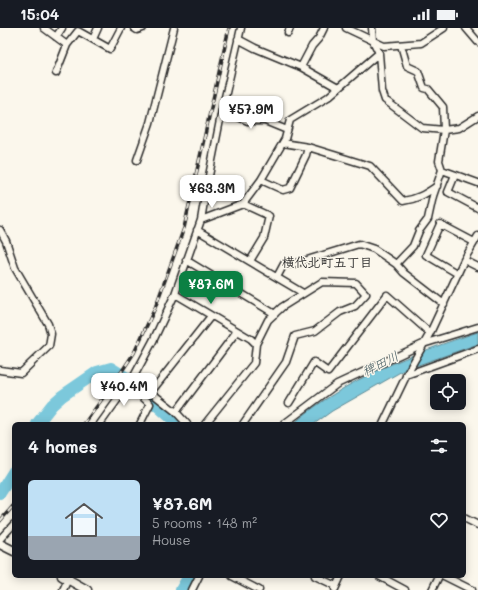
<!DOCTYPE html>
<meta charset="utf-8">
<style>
:root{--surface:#171b24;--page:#20242c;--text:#f1f3f6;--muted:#9ea1a6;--accent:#0b8043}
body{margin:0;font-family:Mali,"Klee One",sans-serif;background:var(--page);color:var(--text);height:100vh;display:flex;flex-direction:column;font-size:15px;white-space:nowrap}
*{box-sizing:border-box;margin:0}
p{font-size:13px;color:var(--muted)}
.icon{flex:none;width:22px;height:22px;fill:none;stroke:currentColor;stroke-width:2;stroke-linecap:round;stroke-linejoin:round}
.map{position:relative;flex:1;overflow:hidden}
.details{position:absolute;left:12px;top:394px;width:454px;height:156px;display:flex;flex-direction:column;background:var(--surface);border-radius:6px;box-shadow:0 2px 10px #0003}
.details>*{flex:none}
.tools{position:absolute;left:430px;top:346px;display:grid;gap:8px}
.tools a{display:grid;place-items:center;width:36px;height:36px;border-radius:6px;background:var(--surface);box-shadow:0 2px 10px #0003;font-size:20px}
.price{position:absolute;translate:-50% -34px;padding:0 9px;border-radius:8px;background:#fff;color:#222;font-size:13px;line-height:26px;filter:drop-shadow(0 1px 2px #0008)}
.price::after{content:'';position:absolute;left:50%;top:24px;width:12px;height:9px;margin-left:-6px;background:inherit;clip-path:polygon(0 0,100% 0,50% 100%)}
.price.current{background:var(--accent);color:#fff}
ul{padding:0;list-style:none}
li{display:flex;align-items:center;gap:12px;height:100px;padding:0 16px}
li span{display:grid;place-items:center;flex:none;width:112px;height:80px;border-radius:6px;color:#555}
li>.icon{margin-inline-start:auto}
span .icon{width:48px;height:48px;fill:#fffc;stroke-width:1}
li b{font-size:17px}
h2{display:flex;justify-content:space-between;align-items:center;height:48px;padding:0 16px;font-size:17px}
.status{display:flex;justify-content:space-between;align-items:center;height:28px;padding:0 20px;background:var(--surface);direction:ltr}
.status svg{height:11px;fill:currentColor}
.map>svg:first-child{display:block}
</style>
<div class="status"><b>15:04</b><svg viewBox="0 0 49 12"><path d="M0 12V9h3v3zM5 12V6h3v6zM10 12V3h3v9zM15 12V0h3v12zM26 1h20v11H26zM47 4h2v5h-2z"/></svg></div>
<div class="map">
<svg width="478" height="562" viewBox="0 0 478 562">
<rect width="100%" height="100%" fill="#fbf7ec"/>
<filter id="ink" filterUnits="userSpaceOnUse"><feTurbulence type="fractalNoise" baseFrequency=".025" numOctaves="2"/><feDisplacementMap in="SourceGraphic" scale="8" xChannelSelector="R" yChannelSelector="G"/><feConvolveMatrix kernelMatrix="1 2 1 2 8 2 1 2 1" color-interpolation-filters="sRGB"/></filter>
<g filter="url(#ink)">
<!-- water -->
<path fill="#7cc8db" stroke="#5c8995" d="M 478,304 L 478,316 L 404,342 L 332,383 L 314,396 L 293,396 C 346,350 412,326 478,304 Z"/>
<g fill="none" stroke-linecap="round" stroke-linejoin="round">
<!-- river -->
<path stroke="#7cc8db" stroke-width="12" d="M 37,396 L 52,377 L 62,368 L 97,344 L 111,340 L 124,348 L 178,396
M 0,465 L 14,443
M 181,562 L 189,548"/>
<defs>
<path id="minor" d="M 44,0 L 67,17
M 134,0 L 137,2 L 143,0
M 346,0 L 384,18 L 421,15 L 444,0
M 372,0 L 373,13 L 379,25 L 382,63 L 385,72 L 422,100 L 444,102 L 459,100 L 478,88
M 466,0 L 478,14
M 288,5 L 290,0
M 56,9 L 62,0
M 93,11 L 98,0
M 238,11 L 255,20 L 301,39 L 338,60
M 401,17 L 407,38 L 418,43 L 424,60 L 428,61 L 443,79 L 444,102 L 439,133 L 442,142 L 433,168 L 428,191 L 419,203 L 413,218 L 396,236 L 404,245 L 444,276
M 301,39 L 312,18 L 319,10 L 324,0
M 56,45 L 67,17 L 78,3 L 110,21 L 121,0
M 222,82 L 248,93 L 265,93 L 287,102
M 283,115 L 308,119 L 370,138 L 403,173 C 418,171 425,166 437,158
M 137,132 L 150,95 L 174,0
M 442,142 L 478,155
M 455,147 L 448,164 L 478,180
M 261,152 L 283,162 L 290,160 L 306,127 L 308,119
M 243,176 L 269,188 L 264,210 L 250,233
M 201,192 L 243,176 L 261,152 L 285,111 L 290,92 L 328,69 L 379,25
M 0,202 L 6,213 L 15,240 L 48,296 L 51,306 L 49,318 L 21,345 L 0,342
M 197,202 L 303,265
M 186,232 L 275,286
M 464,232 L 478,239
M 458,246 L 426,227 L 440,196 L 474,214
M 277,249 L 284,236 L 294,236 L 359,216 L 374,221 L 396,236
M 175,266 L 251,311 L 256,316
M 406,347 L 478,321
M 133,350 L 176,384 L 187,396
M 129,356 L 150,376 L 140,396
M 151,364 L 211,288
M 289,375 L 314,334 L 328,344 L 387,267 L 430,305
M 176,384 L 237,303
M 100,396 L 133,350 L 153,313 L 175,266 L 201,192 L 205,168 L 222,82 L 241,0
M 205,396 L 254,335 L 256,316 L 268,292 L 282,279 L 322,254 L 356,255 L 366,266 L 355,278 L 340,284 L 315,303 L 295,308 L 286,334 L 243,396
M 284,396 L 337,356 L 423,316 L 478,299
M 383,396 L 409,342 L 430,305 L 464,232 L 478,208
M 464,490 L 478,497
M 0,511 L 14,496
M 232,548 L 259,562
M 315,548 L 336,558
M 379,548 L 405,562
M 444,548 L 472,562
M 335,561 L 341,548
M 63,562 L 69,549
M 192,562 L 199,548
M 432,562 L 439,548"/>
<path id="tertiary" d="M 0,516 L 14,523
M 62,548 L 87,562"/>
</defs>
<!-- minor casing -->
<use href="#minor" stroke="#2b2b2b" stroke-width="9"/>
<!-- tertiary casing -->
<use href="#tertiary" stroke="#2b2b2b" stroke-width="11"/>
<!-- minor -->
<use href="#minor" stroke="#fbf7ec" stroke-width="6"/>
<!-- tertiary -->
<use href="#tertiary" stroke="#fbf7ec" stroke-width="8"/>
<defs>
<path id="rail" d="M 84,396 L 118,349 L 134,325 L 155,280 L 184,200 L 229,0
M 0,493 L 14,477"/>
</defs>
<!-- rail casing -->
<use href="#rail" stroke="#2b2b2b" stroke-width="3.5"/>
<!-- rail -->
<use href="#rail" stroke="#fbf7ec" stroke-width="2" stroke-dasharray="6" stroke-linecap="butt"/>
</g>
</g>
<g text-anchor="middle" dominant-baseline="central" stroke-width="3" stroke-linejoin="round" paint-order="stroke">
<!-- neighbourhood labels -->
<g font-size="13" font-weight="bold" fill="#2b2b2b" stroke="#fbf7ec">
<text x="327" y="233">横代北町五丁目</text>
</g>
<!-- water labels -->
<g font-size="13" font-style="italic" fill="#435a60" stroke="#fbf7ec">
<text transform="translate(380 335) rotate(-27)">稗田川</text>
</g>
</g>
</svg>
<div class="tools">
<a><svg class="icon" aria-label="locate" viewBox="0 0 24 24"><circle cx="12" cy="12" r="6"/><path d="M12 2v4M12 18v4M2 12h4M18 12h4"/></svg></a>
</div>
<b class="price" style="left:251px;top:102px">¥57.9M</b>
<b class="price" style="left:212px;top:181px">¥63.3M</b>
<b class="price current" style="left:211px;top:277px">¥87.6M</b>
<b class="price" style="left:124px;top:379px">¥40.4M</b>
<section class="details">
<h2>4 homes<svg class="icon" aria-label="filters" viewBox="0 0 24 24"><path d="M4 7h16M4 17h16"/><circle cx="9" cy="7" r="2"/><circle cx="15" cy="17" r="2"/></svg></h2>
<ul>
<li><span style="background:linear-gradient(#bfe0f5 70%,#9aa5b1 0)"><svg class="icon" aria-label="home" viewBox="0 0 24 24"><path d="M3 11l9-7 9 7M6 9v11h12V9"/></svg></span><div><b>¥87.6M</b><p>5 rooms · 148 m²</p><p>House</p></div><svg class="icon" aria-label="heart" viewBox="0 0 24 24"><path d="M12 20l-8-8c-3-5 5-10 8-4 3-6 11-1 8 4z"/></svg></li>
</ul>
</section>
</div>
